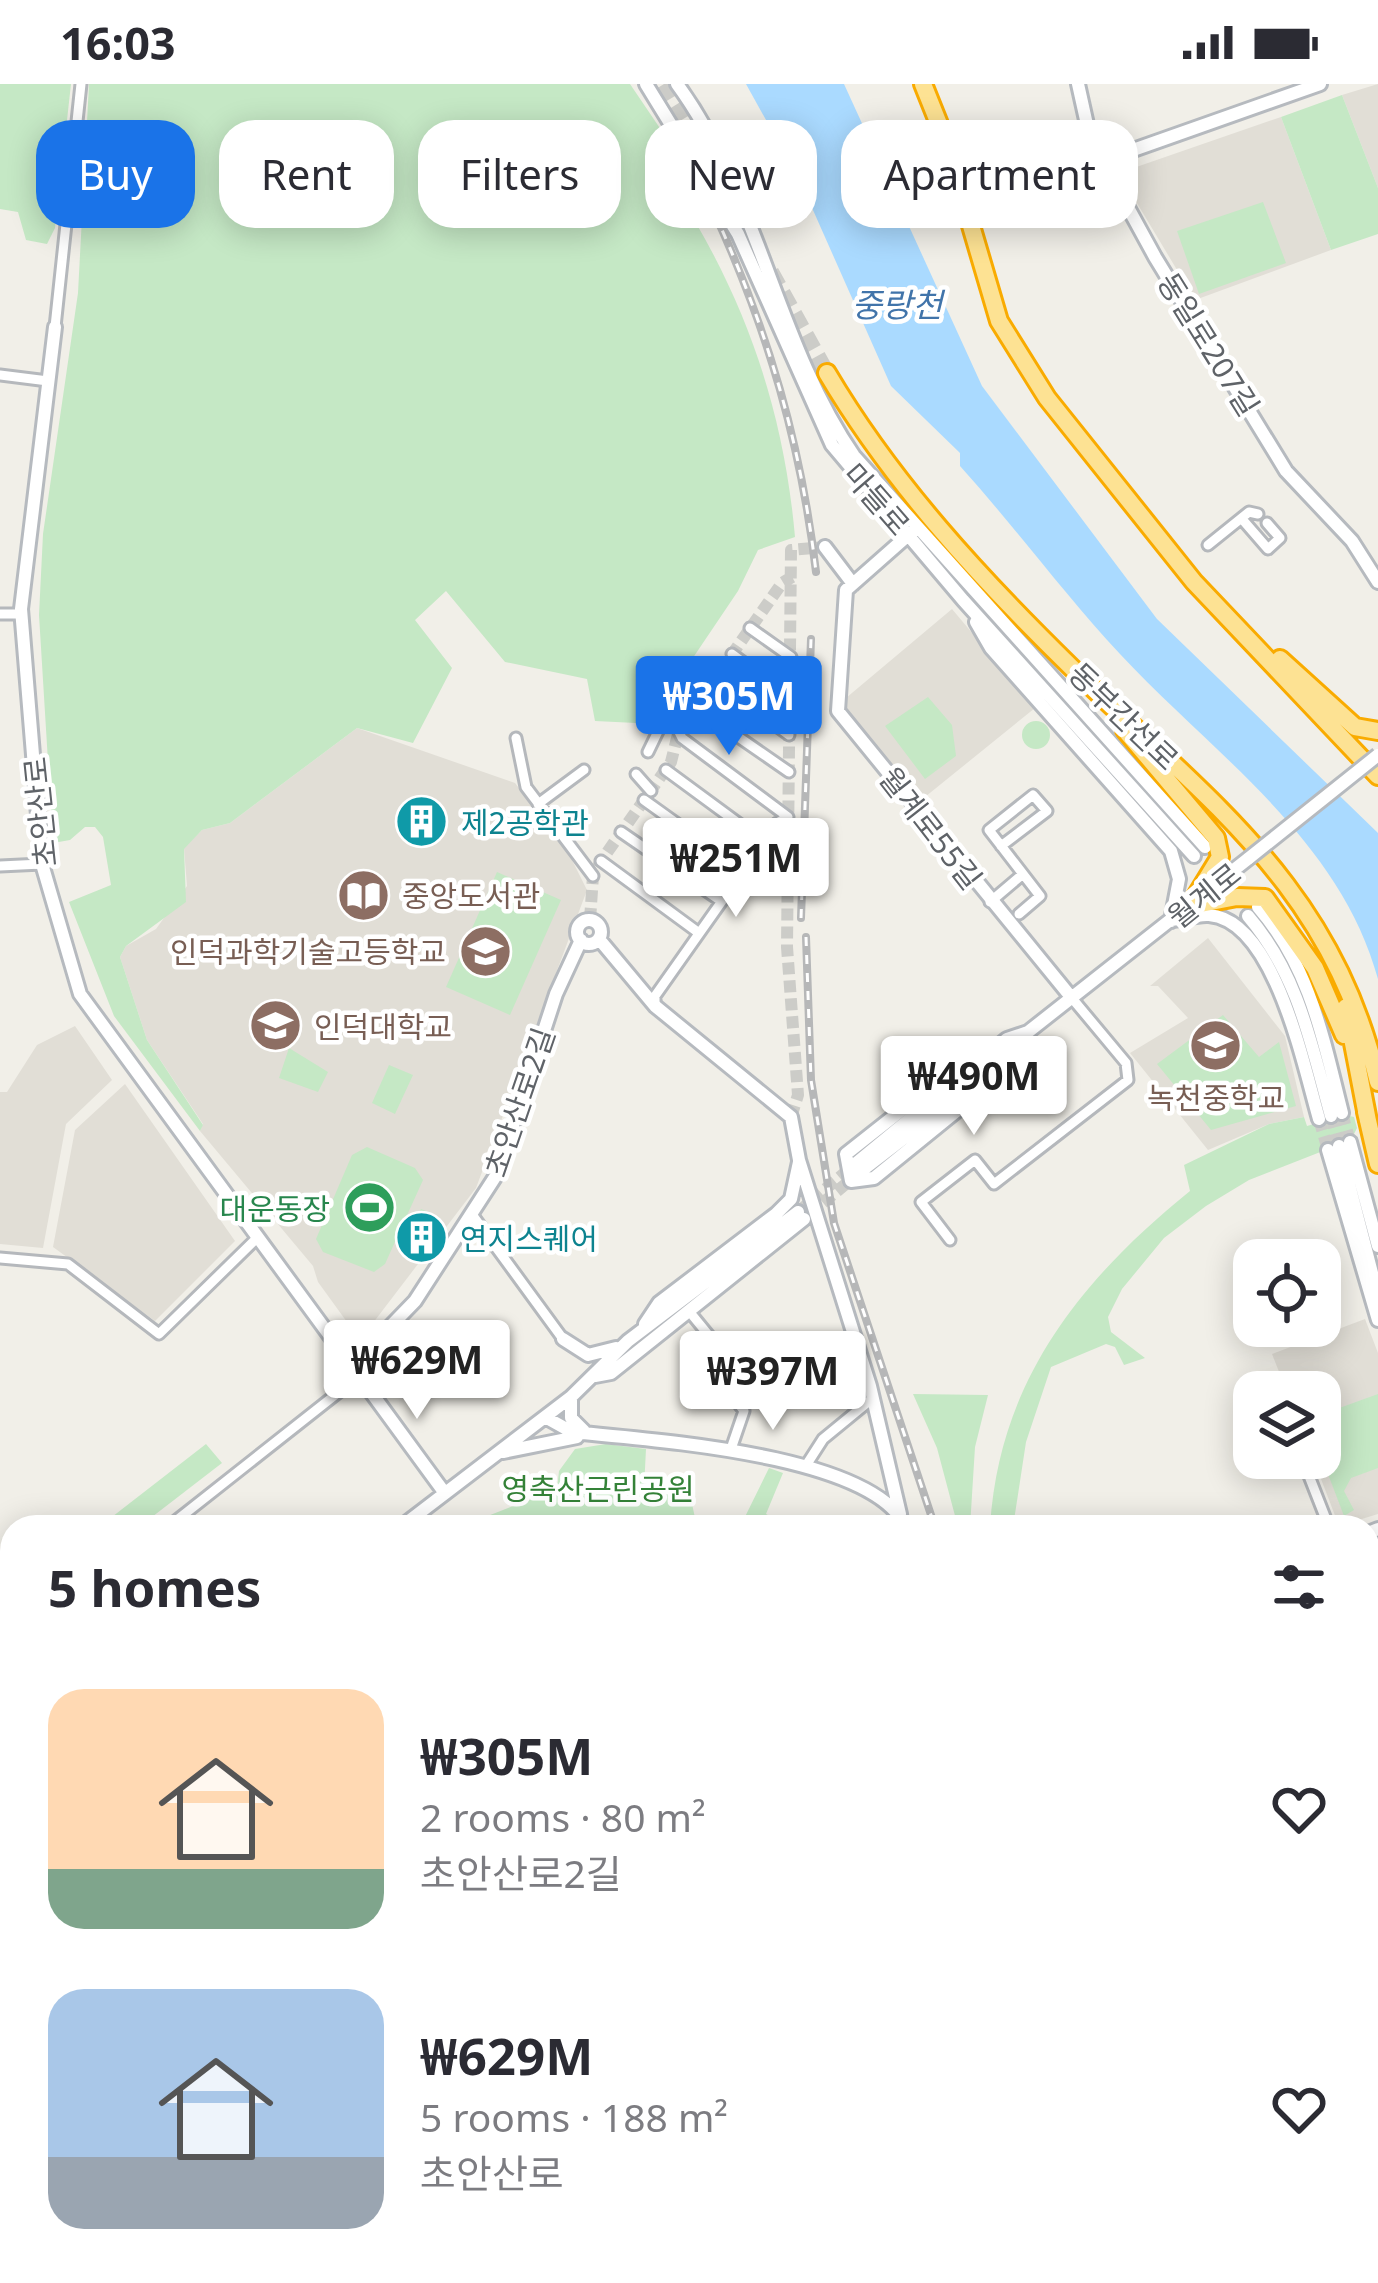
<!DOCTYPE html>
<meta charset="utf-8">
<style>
:root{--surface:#fff;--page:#f7f7f7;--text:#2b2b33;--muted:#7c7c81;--accent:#1a73e8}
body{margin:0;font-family:"Noto Sans","Noto Sans KR",sans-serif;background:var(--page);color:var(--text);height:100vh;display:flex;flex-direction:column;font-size:45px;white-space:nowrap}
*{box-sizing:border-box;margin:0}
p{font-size:39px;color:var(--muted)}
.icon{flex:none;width:66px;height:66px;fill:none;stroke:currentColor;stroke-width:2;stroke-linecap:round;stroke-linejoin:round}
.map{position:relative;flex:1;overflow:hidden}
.panel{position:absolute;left:0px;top:1431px;width:1380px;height:768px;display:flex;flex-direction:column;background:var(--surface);border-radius:36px 36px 0 0;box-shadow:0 6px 30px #0003}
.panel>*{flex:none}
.top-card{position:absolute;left:36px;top:36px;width:1308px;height:108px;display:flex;gap:24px}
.fabs{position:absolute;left:1233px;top:1155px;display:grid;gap:24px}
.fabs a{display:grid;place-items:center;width:108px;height:108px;border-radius:24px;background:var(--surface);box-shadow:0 6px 30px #0003;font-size:60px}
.price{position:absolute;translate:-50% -102px;padding:0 27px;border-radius:12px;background:#fff;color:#222;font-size:39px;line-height:78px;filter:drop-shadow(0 3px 6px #0008)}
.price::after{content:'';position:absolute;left:50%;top:72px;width:36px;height:27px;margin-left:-18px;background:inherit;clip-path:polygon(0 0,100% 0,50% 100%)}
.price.active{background:var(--accent);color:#fff}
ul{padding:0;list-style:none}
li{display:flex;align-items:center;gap:36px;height:300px;padding:0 48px}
li span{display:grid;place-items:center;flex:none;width:336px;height:240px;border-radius:36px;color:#555}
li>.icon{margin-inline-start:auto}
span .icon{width:144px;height:144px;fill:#fffc;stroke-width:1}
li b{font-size:51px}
h2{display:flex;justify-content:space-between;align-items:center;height:144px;padding:0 48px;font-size:51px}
.chip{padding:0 42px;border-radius:36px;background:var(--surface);box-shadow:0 6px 30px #0003;font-size:42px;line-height:108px}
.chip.active{background:var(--accent);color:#fff}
.status{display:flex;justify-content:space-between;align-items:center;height:84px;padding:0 60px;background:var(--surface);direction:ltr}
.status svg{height:33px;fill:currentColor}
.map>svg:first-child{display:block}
</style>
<div class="status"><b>16:03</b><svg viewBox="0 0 49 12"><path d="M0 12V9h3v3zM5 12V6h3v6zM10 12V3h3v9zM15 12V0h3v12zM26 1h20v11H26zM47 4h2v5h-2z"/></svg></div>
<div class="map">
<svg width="1378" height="2199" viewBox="0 0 1378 2199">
<rect width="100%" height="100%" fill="#f1efe8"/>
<!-- education -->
<path fill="#e1ded6" d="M 1378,0 L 1378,104 L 1342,11 Z
M 1281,33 L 1331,166 L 1195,216 L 1119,89 Z
M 952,525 L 1035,624 L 920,717 L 844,624 L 846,614 Z
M 357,644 L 515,699 L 566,764 L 587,806 L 476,1104 L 360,1256 L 318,1198 L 313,1182 L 200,1047 L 203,1040 L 147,956 L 120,873 L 126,862 L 156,845 L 187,802 L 184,764 L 202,746 L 230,739 Z
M 1208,854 L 1285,952 L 1304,1033 L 1269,1040 L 1208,1066 L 1130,969 L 1188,934 L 1158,902 L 1150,902 Z
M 75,942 L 112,996 L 66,1040 L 43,1164 L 0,1160 L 0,1008 L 7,1008 L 37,961 Z
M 125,1000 L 235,1157 L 155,1237 L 53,1163 L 75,1046 Z
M 1365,1235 L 1378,1269 L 1378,1430 L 1339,1442 L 1313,1374 L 1320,1374 L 1320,1308 L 1287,1308 L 1272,1270 Z"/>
<!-- green -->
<path fill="#c5e8c5" d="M 0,0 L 71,0 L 55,144 L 47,160 L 26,156 L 18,128 L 0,125 Z
M 89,0 L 630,0 L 714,124 L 696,139 C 753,237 785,339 795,453 L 758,466 L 738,507 L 678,596 L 636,639 L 595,637 L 587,595 L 505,578 L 446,507 L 415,536 L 452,584 L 413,659 L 357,644 L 230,739 L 202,746 L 184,765 L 186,818 L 126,862 L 120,873 L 147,956 L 203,1041 L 200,1047 L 114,932 L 69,818 L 111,801 L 103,753 L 95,743 L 85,743 L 70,756 L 53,759 L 39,531 L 43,450 L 78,209 Z
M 1342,11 L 1378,104 L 1378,150 L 1331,166 L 1281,33 Z
M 1263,118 L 1286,179 L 1199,210 L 1177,147 Z
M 928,613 L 952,641 L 956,672 L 925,695 L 885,642 Z
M1022 651a14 14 0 1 1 28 0a14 14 0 1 1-28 0Z
M 497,788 L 561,816 L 510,931 L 446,903 Z
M 1223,931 L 1259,973 L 1279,958 L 1296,1022 L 1211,1046 L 1157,980 Z
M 289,964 L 328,988 L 318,1008 L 279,994 Z
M 389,981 L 413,991 L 395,1030 L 372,1019 Z
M 1345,1031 L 1354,1033 L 1357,1044 L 1351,1056 L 1249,1096 L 1206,1122 L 1164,1154 L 1122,1205 L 1108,1233 L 1111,1248 L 1145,1274 L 1124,1281 L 1115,1263 L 1106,1260 L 1051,1283 L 1026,1358 L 1013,1443 L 990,1443 C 999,1297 1080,1196 1190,1107 L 1184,1081 L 1269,1040 L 1304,1033 L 1307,1042 Z
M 367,1063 L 415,1084 L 423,1096 L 385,1180 L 374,1188 L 323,1168 L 316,1155 L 352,1071 Z
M 421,1125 L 436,1131 L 420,1165 L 405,1159 Z
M 913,1310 L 988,1311 L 975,1363 L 970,1443 L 958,1443 L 937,1364 Z
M 1378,1310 L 1378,1384 L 1351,1394 L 1344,1407 L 1354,1426 L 1344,1432 L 1320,1369 L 1320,1331 Z
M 206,1360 L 222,1379 L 139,1443 L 99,1443 Z
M 606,1360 L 646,1365 L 644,1404 L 689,1406 L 697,1443 L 457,1443 L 464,1433 L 480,1435 L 557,1405 L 559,1387 L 575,1365 Z
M 769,1384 L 783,1389 L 766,1430 L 790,1443 L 740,1443 Z
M 12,1815 L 12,1943 L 0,1938 L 0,1821 Z
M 12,2030 L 12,2107 L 0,2081 L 0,2041 Z
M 239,2187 L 477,2187 L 475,2199 L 248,2199 Z
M 554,2187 L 645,2187 L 637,2199 L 568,2199 Z"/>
<!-- water -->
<path fill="#aadaff" d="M 746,0 L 844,0 L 982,302 L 1157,535 L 1378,749 L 1378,895 C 1340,755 1214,671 1120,570 C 1064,510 1015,443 960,382 L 960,369 L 891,302 L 801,99 Z"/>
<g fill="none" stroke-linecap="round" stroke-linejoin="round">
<!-- secondary-tunnel -->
<path stroke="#ccccc8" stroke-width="12" stroke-dasharray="12 6" stroke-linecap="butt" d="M 590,836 L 593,792 L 601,777 L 671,678 L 679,646 L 782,499 L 792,493
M 1342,1029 L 1350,1058
M 1331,1032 L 1339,1062
M 791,1033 L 798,1011 L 787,863 L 791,466 L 825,463
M 1319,1035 L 1328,1066
M 798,1128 L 853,1082
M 809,1130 L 858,1090"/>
<!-- highway-tunnel -->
<path stroke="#ccccc8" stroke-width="16" stroke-dasharray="16 8" stroke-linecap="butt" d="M 664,0 L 735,117
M 771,188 L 827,289"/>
<defs>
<path id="street" d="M 55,243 L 81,0
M 0,291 L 48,297
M 1242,435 L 1268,465 L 1280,454 L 1267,439
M 1208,461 L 1249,428 L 1258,430
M 0,530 L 22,530
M 750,544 L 791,573
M 732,570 L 790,613
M 714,596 L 789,651
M 695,623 L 789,688
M 516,654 L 526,703 L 593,792
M 648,668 L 663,637 L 676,642 L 682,654 L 788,733 L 777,739 L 655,912 L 655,921
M 666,686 L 764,758
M 636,690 L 651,707
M 644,716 L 743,787
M 538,720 L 584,686
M 621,748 L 721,817
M 1001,762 L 1047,727 L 1033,711 L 989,746 L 1040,812 L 1019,830
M 601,777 L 699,849
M 0,782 L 42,780
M 990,818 L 1023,790
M 471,1129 L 563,1255
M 950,1156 L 921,1118 L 975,1076 L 994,1100 L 1128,996 L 1126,979 L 1071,913
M 0,1174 L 68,1180 L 159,1250 L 258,1153
M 693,1232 L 733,1281 L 722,1298 L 744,1327 L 731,1365
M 1302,1374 L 1329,1443
M 805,1383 L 823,1355 L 873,1314
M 168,1443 L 358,1293
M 0,1575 L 12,1566
M 0,2108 L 12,2131
M 54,2187 L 63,2199
M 119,2187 L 128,2199
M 871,2187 L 872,2199
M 909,2187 L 928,2199
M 1046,2187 L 1050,2199
M 1104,2187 L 1109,2199
M 192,2199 L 204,2187
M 494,2199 L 500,2190 L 513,2199
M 832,2199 L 844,2187"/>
<path id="secondary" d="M 646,0 L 738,150 L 832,361 L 963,516 L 1194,772
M 677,0 C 759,112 776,259 854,372 L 1205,763
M 1078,0 L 1090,54 L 1155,173 L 1286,387 L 1352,457 L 1378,498
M 1102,77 L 1320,0
M 55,243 L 21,525 L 42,780 L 80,910 L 444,1408
M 914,446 L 846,506 L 838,627 L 1071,913
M 825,463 L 853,500
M 976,538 L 991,564 L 1171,767 L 1179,795 L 1171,837
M 1258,823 C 1310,883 1323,954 1342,1029
M 1248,832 C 1298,890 1311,959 1331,1032
M 1172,836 C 1183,835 1198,830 1209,831 C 1275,836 1304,984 1319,1035
M577 848a12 12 0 1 1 24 0a12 12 0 1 1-24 0Z
M 599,855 L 655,922 L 791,1033 L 799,1076 L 870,1302 L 900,1430
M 989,963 L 970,972 L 846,1070 L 851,1097 L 874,1094 L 996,995 L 1013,970
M 1350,1058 L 1378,1162
M 1339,1062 L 1378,1212
M 1328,1066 L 1378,1236
M 854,1081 L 1007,955 L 1028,948 L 1249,774
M 860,1088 L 1013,970 L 1028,948
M 645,1240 L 659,1219 L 776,1130 L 791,1115 L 799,1078
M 563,1255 L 588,1271 L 616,1264
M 352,1282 L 415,1217 L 497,1090 L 556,910 L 581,856
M 595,1292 L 611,1289 L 804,1135
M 571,1313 L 571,1334 L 584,1347
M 545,1333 L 572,1348 C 647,1356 872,1369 906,1443
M 503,1368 L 577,1353
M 401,1443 L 571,1313 L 628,1257 L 798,1128
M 1368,1449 L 1378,1445
M 0,1765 L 12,1756
M 1127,2187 L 1133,2199
M 935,2199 L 945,2187"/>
<path id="highway" d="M 923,0 L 947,60 L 999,237 L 1047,314 L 1194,498 L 1378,692
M 827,289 C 892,399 980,494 1071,583 C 1208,718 1331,799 1378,998
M 1280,575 L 1355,643 L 1378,647
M 1125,646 L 1216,754 L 1220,773 L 1190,822
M 1190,822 L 1237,813 L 1265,814 L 1315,884 L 1344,951
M 1346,923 L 1368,1037
M 1366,1028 L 1378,1080"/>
</defs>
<!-- street casing -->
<use href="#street" stroke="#b5b8bc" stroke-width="15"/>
<!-- secondary casing -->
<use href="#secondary" stroke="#b6babf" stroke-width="18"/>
<!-- highway casing -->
<use href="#highway" stroke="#f9ab00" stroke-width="22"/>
<!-- street -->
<use href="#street" stroke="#fff" stroke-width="9"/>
<!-- secondary -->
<use href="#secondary" stroke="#fff" stroke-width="12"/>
<!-- highway -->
<use href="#highway" stroke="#fde293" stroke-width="16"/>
<defs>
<path id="rail" d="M 715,130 C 768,247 801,360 816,488
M 801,834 L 811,555
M 806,853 L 811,996 L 834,1139 L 935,1443
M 1182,2187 L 1186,2199
M 1203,2187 L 1207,2199
M 1232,2187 L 1237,2199"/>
</defs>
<!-- rail casing -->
<use href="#rail" stroke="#b6b7b8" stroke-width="8"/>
<!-- rail -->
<use href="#rail" stroke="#fff" stroke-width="3" stroke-dasharray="9" stroke-linecap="butt"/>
<defs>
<path id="secondary-bridge" d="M 1249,774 L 1378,671"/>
</defs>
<!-- secondary-bridge casing -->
<use href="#secondary-bridge" stroke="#b6babf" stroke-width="18" stroke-linecap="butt"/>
<!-- secondary-bridge -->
<use href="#secondary-bridge" stroke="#fff" stroke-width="12"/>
</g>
<!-- icons -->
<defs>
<symbol id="building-disc" viewBox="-11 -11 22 22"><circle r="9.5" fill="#0f9aa8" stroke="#fff"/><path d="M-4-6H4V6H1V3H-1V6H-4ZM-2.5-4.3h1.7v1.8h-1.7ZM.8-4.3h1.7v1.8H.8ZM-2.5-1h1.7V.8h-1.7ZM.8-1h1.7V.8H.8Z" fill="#fff"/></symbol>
<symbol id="library-disc" viewBox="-11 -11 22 22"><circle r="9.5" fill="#8d6e63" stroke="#fff"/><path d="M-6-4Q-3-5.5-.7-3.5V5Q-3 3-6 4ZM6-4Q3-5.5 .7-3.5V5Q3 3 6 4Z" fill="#fff"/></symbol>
<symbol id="school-disc" viewBox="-11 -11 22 22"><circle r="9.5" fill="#8d6e63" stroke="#fff"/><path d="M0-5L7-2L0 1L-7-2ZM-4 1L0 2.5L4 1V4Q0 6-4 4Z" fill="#fff"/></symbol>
<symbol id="university-disc" viewBox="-11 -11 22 22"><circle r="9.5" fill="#8d6e63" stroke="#fff"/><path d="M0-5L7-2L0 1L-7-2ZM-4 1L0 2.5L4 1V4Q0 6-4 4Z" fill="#fff"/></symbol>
<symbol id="stadium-disc" viewBox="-11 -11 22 22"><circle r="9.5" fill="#2e9e5b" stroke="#fff"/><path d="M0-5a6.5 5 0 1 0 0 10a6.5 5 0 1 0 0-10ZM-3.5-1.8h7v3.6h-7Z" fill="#fff"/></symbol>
</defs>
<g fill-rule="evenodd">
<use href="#building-disc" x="392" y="708" width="59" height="59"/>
<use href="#library-disc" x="334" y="782" width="59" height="59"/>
<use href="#school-disc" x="456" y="838" width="59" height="59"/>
<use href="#university-disc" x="246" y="912" width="59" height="59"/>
<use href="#school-disc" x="1186" y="932" width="59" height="59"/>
<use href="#stadium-disc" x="340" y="1094" width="59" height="59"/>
<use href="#building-disc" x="392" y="1124" width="59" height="59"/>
</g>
<g text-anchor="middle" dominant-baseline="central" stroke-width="9" stroke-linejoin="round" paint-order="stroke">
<!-- street labels -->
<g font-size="30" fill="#5f6368" stroke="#fff">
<text transform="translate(1209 260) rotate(58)">동일로207길</text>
<text transform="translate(877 415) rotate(49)">마들로</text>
<text transform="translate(1124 632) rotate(44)">동부간선로</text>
<text transform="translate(40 728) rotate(-96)">초안산로</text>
<text transform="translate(931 744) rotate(52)">월계로55길</text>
<text transform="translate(1204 811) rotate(-39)">월계로</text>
<text transform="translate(519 1018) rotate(-71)">초안산로2길</text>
</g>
<!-- culture labels -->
<g font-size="30" fill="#0d838f" stroke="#fff" text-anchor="start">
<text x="461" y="738">제2공학관</text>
<text x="460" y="1154">연지스퀘어</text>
</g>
<!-- education labels -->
<g font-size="30" fill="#785e54" stroke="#fff" text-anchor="start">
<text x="402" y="811">중앙도서관</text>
<text x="446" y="867" text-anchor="end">인덕과학기술고등학교</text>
<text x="314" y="942">인덕대학교</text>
<text x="1216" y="1013" text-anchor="middle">녹천중학교</text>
</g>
<!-- leisure labels -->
<g font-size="30" fill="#27864d" stroke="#fff" text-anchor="end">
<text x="330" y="1124">대운동장</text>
</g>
<!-- park labels -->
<g font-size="30" fill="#348238" stroke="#fff">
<text x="598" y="1404">영축산근린공원</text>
</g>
<!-- water labels -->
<g font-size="33" font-style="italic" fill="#4174aa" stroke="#fff">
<text x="897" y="220">중랑천</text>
</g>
</g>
</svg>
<div class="fabs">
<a><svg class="icon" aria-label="locate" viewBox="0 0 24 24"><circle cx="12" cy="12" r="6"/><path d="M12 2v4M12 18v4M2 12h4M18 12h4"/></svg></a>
<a><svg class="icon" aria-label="layers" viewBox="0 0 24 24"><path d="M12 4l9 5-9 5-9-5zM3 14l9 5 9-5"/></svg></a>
</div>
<b class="price active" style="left:729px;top:674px">₩305M</b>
<b class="price" style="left:736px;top:836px">₩251M</b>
<b class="price" style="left:974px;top:1054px">₩490M</b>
<b class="price" style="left:417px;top:1338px">₩629M</b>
<b class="price" style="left:773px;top:1349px">₩397M</b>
<div class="top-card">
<a class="chip active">Buy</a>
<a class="chip">Rent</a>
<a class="chip">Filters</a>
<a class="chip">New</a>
<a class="chip">Apartment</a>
</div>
<section class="panel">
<h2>5 homes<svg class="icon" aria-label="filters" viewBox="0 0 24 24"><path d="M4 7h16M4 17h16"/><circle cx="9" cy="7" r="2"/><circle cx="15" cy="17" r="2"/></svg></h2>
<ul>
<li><span style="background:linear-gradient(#ffd9b3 75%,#7fa58c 0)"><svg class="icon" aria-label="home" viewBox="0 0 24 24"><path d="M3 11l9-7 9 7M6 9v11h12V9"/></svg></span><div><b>₩305M</b><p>2 rooms · 80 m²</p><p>초안산로2길</p></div><svg class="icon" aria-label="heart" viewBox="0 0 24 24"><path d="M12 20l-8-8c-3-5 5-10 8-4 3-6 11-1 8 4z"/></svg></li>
<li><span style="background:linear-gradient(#a9c7e8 70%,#9aa5b1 0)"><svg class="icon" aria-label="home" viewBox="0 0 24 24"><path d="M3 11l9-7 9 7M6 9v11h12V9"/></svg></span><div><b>₩629M</b><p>5 rooms · 188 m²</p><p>초안산로</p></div><svg class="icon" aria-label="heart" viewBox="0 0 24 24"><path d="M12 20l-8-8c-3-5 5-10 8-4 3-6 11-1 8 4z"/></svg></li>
</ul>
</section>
</div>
